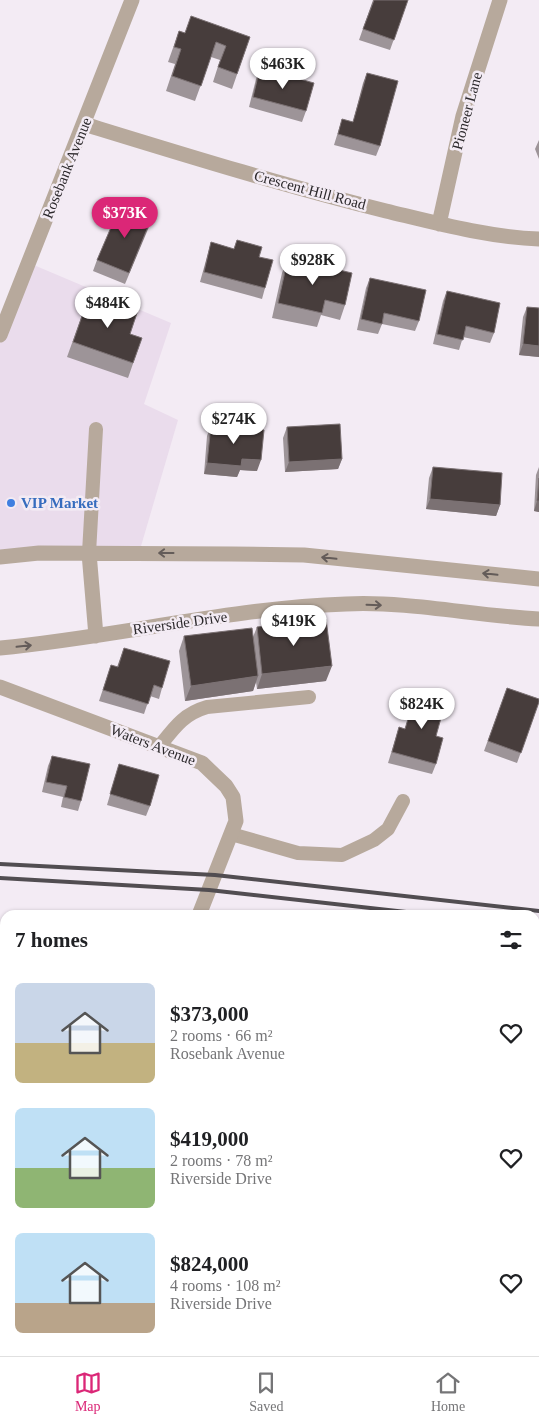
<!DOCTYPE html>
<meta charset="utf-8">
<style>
:root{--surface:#fff;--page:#f6f6f6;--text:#202124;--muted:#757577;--line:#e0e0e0;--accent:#db2777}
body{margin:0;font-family:Georgia,serif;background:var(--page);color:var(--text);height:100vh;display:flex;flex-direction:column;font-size:19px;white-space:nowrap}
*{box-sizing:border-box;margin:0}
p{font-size:16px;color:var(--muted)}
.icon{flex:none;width:28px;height:28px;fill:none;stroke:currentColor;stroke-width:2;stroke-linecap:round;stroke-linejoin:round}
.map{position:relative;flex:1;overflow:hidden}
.sheet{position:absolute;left:0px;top:910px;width:540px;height:446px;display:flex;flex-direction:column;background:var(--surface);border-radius:15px 15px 0 0;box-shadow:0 1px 4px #0004}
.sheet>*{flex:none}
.price{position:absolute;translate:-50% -42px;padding:0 11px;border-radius:18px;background:#fff;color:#222;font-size:16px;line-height:32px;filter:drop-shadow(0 1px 2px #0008)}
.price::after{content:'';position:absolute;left:50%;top:30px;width:15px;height:11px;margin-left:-8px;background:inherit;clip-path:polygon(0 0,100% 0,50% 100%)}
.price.on{background:var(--accent);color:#fff}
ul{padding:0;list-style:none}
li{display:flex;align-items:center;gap:15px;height:125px;padding:0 15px}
li span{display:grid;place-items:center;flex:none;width:140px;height:100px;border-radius:8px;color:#555}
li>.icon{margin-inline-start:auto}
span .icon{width:60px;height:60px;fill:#fffc;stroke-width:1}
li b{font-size:21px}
h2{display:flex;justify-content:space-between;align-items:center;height:60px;padding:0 15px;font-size:21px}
.menu{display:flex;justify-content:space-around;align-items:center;height:70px;border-top:1px solid var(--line);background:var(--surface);font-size:14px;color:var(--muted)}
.menu a{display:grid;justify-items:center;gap:2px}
.menu .on{color:var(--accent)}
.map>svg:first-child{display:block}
</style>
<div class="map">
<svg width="539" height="1356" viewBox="0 0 539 1356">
<rect width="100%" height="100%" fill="#f3ebf4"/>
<!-- built -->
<path fill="#eadcec" d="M 29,263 L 171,323 L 144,404 L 178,420 L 139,553 L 0,557 L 0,335 Z"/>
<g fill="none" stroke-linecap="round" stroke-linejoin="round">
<!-- service -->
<path stroke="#b7a99c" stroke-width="14" d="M 89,553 L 96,429
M 159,747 C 174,728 183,714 207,707 L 309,697
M 231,834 L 298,853 L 342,855 L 374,840 L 388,829 L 403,801"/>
<!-- minor -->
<path stroke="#b7a99c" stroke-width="15" d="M 84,124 C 185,155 285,186 386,211 C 436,223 487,237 539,239
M 439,224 L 463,116 L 500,0
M 0,687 L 202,763 L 226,786 L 233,797 L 236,821 L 199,915
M 535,1132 L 539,1134
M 0,1317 L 5,1319
M 21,1356 L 23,1351"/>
<!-- tertiary -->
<path stroke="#b7a99c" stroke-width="15" d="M 0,335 L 132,0
M 89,553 L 96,636
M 0,557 L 39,553 L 232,554 L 304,555 L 539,579
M 0,648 C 116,637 230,608 346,604 C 411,601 475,616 539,619"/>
<!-- rail -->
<path stroke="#514d51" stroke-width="4" d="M 0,864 L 215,875 L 539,911
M 0,878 L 209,890 L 433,915
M 535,926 L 539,927"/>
</g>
<!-- wall -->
<path fill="#9d9498" d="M 373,0 L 408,0 L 390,50 L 359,40 Z
M 179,31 L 185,33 L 250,37 L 232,89 L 213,82 L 220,60 L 211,57 L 195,101 L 166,91 L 175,64 L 168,62 Z
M 260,68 L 306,111 L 302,122 L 249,107 L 256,79 Z
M 367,73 L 380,146 L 376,156 L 334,145 L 342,119 L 353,122 L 363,83 Z
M 539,140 L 539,159 L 535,149 Z
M 149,227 L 125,284 L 93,271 L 97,260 Z
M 237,240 L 259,257 L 265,288 L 262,299 L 200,282 L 208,253 L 211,242 L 234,249 Z
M 288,258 L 345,305 L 340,320 L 321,315 L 317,327 L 272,318 L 282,273 Z
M 370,278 L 419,321 L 415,331 L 382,324 L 378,334 L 357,330 L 366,288 Z
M 447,291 L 494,333 L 490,343 L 463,337 L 459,350 L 433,344 L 443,301 Z
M 90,293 L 130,334 L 142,338 L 128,378 L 67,357 Z
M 527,307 L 539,308 L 539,357 L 519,355 L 523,317 Z
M 211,425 L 257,471 L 240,470 L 237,477 L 204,474 L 207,436 Z
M 287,427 L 342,459 L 338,469 L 285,472 L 283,438 Z
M 433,467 L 500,505 L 496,516 L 426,509 L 429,478 Z
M 539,467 L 539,512 L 534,511 L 536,475 Z
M 257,627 L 326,681 L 257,689 L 256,682 L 253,691 L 185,701 L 179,651 L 184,636 L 253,637 Z
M 124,648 L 162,688 L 159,699 L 150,696 L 144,714 L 99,701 L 111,665 L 117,667 Z
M 507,688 L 539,702 L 517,763 L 484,751 Z
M 416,692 L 436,736 L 436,764 L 432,774 L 388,763 L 399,727 L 405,729 Z
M 52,756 L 81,801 L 78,811 L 61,807 L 63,797 L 42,792 L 48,766 Z
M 119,764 L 150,806 L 146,816 L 107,805 Z
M 539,1014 L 539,1079 L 535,1078 L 535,1015 Z
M 5,1030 L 5,1045 L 1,1044 Z
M 0,1051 L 5,1053 L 5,1099 L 0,1097 Z
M 0,1161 L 5,1163 L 5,1224 L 0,1222 Z
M 119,1351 L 157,1351 L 156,1356 L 118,1356 Z"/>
<!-- shaded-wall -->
<path fill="#7b7173" d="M 523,344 L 539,346 L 539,357 L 519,355 Z
M 242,459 L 261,460 L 257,471 L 240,470 L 237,477 L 204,474 L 207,463 Z
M 342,459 L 338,469 L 285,472 L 289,462 Z
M 430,499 L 500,505 L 496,516 L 426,509 Z
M 537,501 L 539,501 L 539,512 L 534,511 Z
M 332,666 L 326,681 L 257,689 L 262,674 Z
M 258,676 L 253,691 L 185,701 L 191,686 Z"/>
<!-- building -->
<path fill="#473d3c" stroke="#7b7173" d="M 374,0 L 408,0 L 394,40 L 363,29 Z
M 191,16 L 250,37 L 237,74 L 218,67 L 226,46 L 216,42 L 201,86 L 172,76 L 181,49 L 174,47 L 179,31 L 185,33 Z
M 260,68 L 314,83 L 306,111 L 253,97 Z
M 367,73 L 398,81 L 380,146 L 338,134 L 342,119 L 353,122 Z
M 121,204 L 152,217 L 129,273 L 97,260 Z
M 237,240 L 262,247 L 259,257 L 273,260 L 265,288 L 204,272 L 211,242 L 234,249 Z
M 288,258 L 352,273 L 345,305 L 325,300 L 322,313 L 278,303 Z
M 370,278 L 426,290 L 419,321 L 384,313 L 382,324 L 361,319 Z
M 447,291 L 500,303 L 494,333 L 466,326 L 463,340 L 437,334 Z
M 90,293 L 138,310 L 130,334 L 142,338 L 133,363 L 73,342 Z
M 527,307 L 539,308 L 539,346 L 523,344 Z
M 340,424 L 342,459 L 289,462 L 287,427 Z
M 211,425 L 264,430 L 261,460 L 242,459 L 241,466 L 207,463 Z
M 433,467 L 502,473 L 500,505 L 430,499 Z
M 539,478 L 539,501 L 537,501 Z
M 326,619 L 332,666 L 262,674 L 257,627 Z
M 252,628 L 258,676 L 191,686 L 184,636 Z
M 124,648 L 170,661 L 162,688 L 154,685 L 148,704 L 103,690 L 111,665 L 118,667 Z
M 507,688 L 539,699 L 539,702 L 521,753 L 488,741 Z
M 416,692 L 446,700 L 436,736 L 443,738 L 436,764 L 392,752 L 399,727 L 405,729 Z
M 52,756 L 90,764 L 81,801 L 64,797 L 67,786 L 46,782 Z
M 119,764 L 159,775 L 150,806 L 110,794 Z
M 536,1013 L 539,1014 L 539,1068 L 535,1066 L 535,1015 Z
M 0,1051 L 5,1053 L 5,1087 L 0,1085 Z
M 0,1110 L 5,1112 L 5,1123 L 0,1135 Z
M 0,1161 L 5,1163 L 5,1207 L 0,1205 Z
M 120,1351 L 157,1351 L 156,1356 L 132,1356 L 119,1352 Z
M 172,1351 L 207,1351 L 205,1356 L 171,1356 Z"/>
<!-- one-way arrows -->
<defs><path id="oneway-shaft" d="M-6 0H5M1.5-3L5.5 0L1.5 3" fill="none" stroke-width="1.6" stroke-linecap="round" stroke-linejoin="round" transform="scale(1.25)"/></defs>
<g stroke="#645c59">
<use href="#oneway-shaft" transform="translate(166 553) rotate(-180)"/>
<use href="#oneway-shaft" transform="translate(329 558) rotate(-174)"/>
<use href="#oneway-shaft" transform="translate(490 574) rotate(-174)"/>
<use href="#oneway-shaft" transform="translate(374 605) rotate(2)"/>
<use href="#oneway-shaft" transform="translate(24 646) rotate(-6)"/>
</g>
<!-- markers -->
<circle fill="#3f7fe0" stroke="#f3ebf4" stroke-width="2" cx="11" cy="503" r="5"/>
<g text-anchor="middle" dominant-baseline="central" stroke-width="5" stroke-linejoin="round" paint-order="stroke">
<!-- street labels -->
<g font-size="15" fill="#2c292c" stroke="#f3ebf4">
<text transform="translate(467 111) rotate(-75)">Pioneer Lane</text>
<text transform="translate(67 168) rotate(-68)">Rosebank Avenue</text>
<text transform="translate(310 190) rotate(15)">Crescent Hill Road</text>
<text transform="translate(180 623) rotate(-8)">Riverside Drive</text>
<text transform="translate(153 745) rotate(21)">Waters Avenue</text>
</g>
<!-- shop labels -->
<g font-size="15" font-weight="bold" fill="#366cbe" stroke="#f3ebf4" text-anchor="start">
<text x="21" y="503">VIP Market</text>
</g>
</g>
</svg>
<b class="price" style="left:283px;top:90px">$463K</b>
<b class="price on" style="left:125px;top:239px">$373K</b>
<b class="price" style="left:313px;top:286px">$928K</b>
<b class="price" style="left:108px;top:329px">$484K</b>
<b class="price" style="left:234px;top:445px">$274K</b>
<b class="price" style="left:294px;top:647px">$419K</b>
<b class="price" style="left:422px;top:730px">$824K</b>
<section class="sheet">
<h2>7 homes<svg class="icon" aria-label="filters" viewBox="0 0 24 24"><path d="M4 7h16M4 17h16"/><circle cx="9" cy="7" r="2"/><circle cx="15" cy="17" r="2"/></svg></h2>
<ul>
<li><span style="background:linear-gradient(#c9d6e8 60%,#c2b280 0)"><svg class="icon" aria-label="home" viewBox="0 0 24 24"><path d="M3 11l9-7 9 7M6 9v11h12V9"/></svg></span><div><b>$373,000</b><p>2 rooms · 66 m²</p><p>Rosebank Avenue</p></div><svg class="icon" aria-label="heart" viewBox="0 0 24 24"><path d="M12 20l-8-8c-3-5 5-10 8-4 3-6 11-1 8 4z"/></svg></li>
<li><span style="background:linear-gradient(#bfe0f5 60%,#8fb573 0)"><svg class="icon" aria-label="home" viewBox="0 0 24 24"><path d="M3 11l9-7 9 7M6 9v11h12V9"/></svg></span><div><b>$419,000</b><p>2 rooms · 78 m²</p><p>Riverside Drive</p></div><svg class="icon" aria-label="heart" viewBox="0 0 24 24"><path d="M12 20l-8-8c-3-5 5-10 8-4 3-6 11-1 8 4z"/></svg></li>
<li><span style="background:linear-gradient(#bfe0f5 70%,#b9a48a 0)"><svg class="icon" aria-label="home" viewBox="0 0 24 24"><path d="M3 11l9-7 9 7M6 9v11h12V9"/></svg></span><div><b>$824,000</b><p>4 rooms · 108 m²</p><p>Riverside Drive</p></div><svg class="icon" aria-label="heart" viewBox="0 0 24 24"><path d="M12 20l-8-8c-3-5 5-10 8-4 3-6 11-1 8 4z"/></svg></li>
</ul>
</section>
</div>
<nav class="menu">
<a class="on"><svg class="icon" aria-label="map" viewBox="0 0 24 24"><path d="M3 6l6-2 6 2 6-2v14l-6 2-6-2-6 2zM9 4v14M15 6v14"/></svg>Map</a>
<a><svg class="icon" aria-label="saved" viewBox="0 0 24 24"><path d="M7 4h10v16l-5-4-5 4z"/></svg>Saved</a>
<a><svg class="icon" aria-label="home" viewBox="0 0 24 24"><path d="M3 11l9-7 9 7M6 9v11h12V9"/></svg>Home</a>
</nav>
